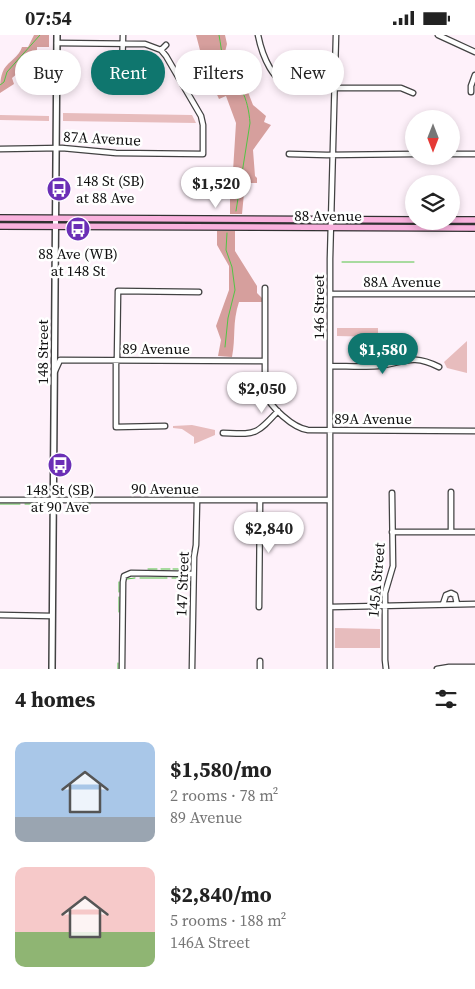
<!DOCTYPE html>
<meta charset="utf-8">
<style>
:root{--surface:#fff;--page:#f2f2f2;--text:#222;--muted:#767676;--accent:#0f766e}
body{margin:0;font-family:"Source Serif 4",serif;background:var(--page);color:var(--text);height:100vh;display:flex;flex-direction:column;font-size:19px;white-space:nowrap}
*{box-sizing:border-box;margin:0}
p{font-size:16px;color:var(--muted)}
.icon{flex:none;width:28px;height:28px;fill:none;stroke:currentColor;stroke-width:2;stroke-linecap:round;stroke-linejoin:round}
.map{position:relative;height:634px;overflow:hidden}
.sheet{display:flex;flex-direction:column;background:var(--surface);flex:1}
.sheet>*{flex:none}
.hud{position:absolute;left:15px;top:15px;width:445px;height:45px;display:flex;gap:10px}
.needle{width:32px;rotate:180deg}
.buttons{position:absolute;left:405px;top:75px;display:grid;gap:10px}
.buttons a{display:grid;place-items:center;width:55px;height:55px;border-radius:50%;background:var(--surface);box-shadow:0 2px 8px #0003;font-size:25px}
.price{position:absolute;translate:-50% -42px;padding:0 11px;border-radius:18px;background:#fff;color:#222;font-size:16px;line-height:32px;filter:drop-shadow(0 1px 2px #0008)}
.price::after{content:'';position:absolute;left:50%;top:30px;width:15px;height:11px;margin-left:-8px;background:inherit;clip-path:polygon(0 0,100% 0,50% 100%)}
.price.current{background:var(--accent);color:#fff}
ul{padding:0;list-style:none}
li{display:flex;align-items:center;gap:15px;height:125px;padding:0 15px}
li span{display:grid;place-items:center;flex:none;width:140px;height:100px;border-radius:10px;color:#555}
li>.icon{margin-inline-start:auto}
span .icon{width:60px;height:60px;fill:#fffc;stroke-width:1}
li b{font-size:21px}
h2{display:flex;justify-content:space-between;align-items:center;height:60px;padding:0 15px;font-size:21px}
.tag{padding:0 18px;border-radius:22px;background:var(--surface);box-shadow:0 2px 8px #0003;font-size:18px;line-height:45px}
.tag.current{background:var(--accent);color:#fff}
.status{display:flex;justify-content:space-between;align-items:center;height:35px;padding:0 25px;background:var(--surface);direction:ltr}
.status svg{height:14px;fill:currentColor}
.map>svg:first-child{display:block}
</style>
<div class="status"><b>07:54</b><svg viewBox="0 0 49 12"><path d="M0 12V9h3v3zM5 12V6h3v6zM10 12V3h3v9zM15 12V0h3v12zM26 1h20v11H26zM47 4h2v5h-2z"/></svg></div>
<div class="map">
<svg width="475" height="634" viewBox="0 0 475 634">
<rect width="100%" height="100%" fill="#fef1fa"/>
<!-- green -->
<path fill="#e7bcbd" d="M 63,78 L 192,80 L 196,88 L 63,86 Z
M 0,80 L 49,81 L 49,86 L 0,85 Z
M 337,293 L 378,293 L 378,302 L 337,301 Z
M 467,306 L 467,338 L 447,333 L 444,327 Z
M 192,390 L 215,395 L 215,400 L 194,409 L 194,402 L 182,394 L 173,393 L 173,391 Z
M 335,593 L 380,594 L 380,613 L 335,613 Z"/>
<!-- forest -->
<path fill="#d69f9d" d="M 34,0 L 49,0 L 49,12 L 37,12 L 37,17 L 27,18 L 17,35 L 18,38 L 12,43 L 14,49 L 0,58 C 0,50 0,42 4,34 C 9,26 19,22 22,12 L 28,12 Z
M 196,0 L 225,0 L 227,9 L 225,17 L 227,25 L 246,52 L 253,70 L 266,81 L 264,87 L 271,90 L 253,115 L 255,141 L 257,143 L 257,148 L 245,148 L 242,179 L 230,179 L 230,148 L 225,148 L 233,136 L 236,88 L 226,61 L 219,64 L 205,34 Z
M 217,196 L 235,196 L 235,216 L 257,251 L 257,258 L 262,263 L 262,267 L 239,267 C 232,288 236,302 232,322 L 218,321 L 221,305 L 216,291 L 229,255 L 229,231 L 217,210 Z"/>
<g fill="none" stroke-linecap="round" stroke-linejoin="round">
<!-- stream -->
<path stroke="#52c445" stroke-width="1" d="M 219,0 C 221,9 221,19 225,27 C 229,37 236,45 241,54 C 247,65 249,76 250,88 L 236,176
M 0,50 L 4,47 L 7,37 L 40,0
M 342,227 L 414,227
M 225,312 L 228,283 L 235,255 L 232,232 L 226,215 L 227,198
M 0,469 L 20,469
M 25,469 L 42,469
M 76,469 L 90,469
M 148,534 L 157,534
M 161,534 L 170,534
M 173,534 L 179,534
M 140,543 L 167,543
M 172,543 L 182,543
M 127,544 L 135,543
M 119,557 L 119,547
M 119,577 L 119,562
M 118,634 L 118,628"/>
<defs>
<path id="minor" d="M 258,0 C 262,20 273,50 296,53 L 401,53 L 413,58
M 438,0 L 475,17
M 161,15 L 166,10
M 22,47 L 33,43 L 57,43
M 119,48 L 122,39 L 123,0
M 471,57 L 471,51 L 475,40
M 0,114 L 62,113 L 116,118 L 203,119 L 203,90 L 201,81 L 166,21 L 161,15 L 145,9 L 57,8
M 289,119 L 327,120 L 414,119
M 451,119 L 475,119
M 265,253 L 265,358 C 270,372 293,393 308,395 L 475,396
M 330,259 L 474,259
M 116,325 L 116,392 L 165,391
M 117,325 L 118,256 L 199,257
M 330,331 C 346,331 362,332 378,331 C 404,328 411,318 439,332
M 55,336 L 60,325 L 264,326
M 223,398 C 256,399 255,401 278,376
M 451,457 L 451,497
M 0,465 L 330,465
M 392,497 L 475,497
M 443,569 L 446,560 L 451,558 L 455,560 L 457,569
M 259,572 L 260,466
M 330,572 L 475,569
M 0,580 L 52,581
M 122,634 L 123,547 L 124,541 L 131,538 L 193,539
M 192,634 L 194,522 L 196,510 L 197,466
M 260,634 L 260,626
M 330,634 L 330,224 L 336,0
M 386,634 L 385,625 L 385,558 L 393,531 L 392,458
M 437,634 L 449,632 L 475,632"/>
<path id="tertiary" d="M 52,634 L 57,0"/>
<path id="secondary" d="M 0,183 L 414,185
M 451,185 L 475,185
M 0,191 L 475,193"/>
</defs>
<!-- minor casing -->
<use href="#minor" stroke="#424242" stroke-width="7"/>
<!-- tertiary casing -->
<use href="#tertiary" stroke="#424242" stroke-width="8"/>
<!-- secondary casing -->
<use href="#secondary" stroke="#313131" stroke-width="8"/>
<!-- minor -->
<use href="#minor" stroke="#fff" stroke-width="4.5"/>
<!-- tertiary -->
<use href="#tertiary" stroke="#fff" stroke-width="5"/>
<!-- secondary -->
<use href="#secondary" stroke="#f9b1dd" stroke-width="5.5"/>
</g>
<!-- icons -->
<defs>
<symbol id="bus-disc" viewBox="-11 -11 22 22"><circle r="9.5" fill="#6b2fb6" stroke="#fff"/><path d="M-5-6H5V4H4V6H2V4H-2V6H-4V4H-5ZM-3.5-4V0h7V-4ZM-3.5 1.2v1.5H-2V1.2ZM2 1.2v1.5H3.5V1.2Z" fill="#fff"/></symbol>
</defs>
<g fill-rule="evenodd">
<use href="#bus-disc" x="45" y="140" width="28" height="28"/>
<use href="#bus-disc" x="64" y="180" width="28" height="28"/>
<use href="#bus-disc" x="46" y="416" width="28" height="28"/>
</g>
<g text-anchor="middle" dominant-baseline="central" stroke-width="5" stroke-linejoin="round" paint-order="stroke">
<!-- street labels -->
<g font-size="15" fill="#0f0f0f" stroke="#fff">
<text transform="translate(102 103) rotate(3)">87A Avenue</text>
<text x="328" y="180">88 Avenue</text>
<text x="402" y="246">88A Avenue</text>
<text transform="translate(318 272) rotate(-90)">146 Street</text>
<text x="156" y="313">89 Avenue</text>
<text transform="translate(42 317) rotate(-90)">148 Street</text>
<text x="373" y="383">89A Avenue</text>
<text x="165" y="453">90 Avenue</text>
<text transform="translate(376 545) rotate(-85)">145A Street</text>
<text transform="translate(182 549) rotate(-88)">147 Street</text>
</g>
<!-- poi labels -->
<g font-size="15" fill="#0f0f0f" stroke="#fff">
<text x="76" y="145" text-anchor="start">148 St (SB)<tspan x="76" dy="17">at 88 Ave</tspan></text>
<text x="78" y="218">88 Ave (WB)<tspan x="78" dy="17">at 148 St</tspan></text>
<text x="60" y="454">148 St (SB)<tspan x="60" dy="17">at 90 Ave</tspan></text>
</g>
</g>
</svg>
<div class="buttons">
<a><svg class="needle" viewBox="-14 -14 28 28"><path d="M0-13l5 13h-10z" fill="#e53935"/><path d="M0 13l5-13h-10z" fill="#767676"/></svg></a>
<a><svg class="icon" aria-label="layers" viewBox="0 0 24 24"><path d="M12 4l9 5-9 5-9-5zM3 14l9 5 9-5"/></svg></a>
</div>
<b class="price" style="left:216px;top:174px">$1,520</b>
<b class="price current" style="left:383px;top:340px">$1,580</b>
<b class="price" style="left:262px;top:379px">$2,050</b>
<b class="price" style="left:269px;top:519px">$2,840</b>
<div class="hud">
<a class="tag">Buy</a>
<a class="tag current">Rent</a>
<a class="tag">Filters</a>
<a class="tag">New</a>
</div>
</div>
<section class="sheet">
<h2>4 homes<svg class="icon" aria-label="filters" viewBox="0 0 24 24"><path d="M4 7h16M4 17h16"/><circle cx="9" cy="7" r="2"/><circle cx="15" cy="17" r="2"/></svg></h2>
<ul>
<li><span style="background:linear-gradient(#a9c7e8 75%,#9aa5b1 0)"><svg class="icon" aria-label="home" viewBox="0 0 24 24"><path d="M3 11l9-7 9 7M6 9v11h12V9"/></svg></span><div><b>$1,580/mo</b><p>2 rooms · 78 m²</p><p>89 Avenue</p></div></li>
<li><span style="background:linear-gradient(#f6c9c9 65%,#8fb573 0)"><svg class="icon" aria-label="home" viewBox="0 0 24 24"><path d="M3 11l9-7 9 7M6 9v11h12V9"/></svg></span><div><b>$2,840/mo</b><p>5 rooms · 188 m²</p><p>146A Street</p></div></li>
</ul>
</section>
